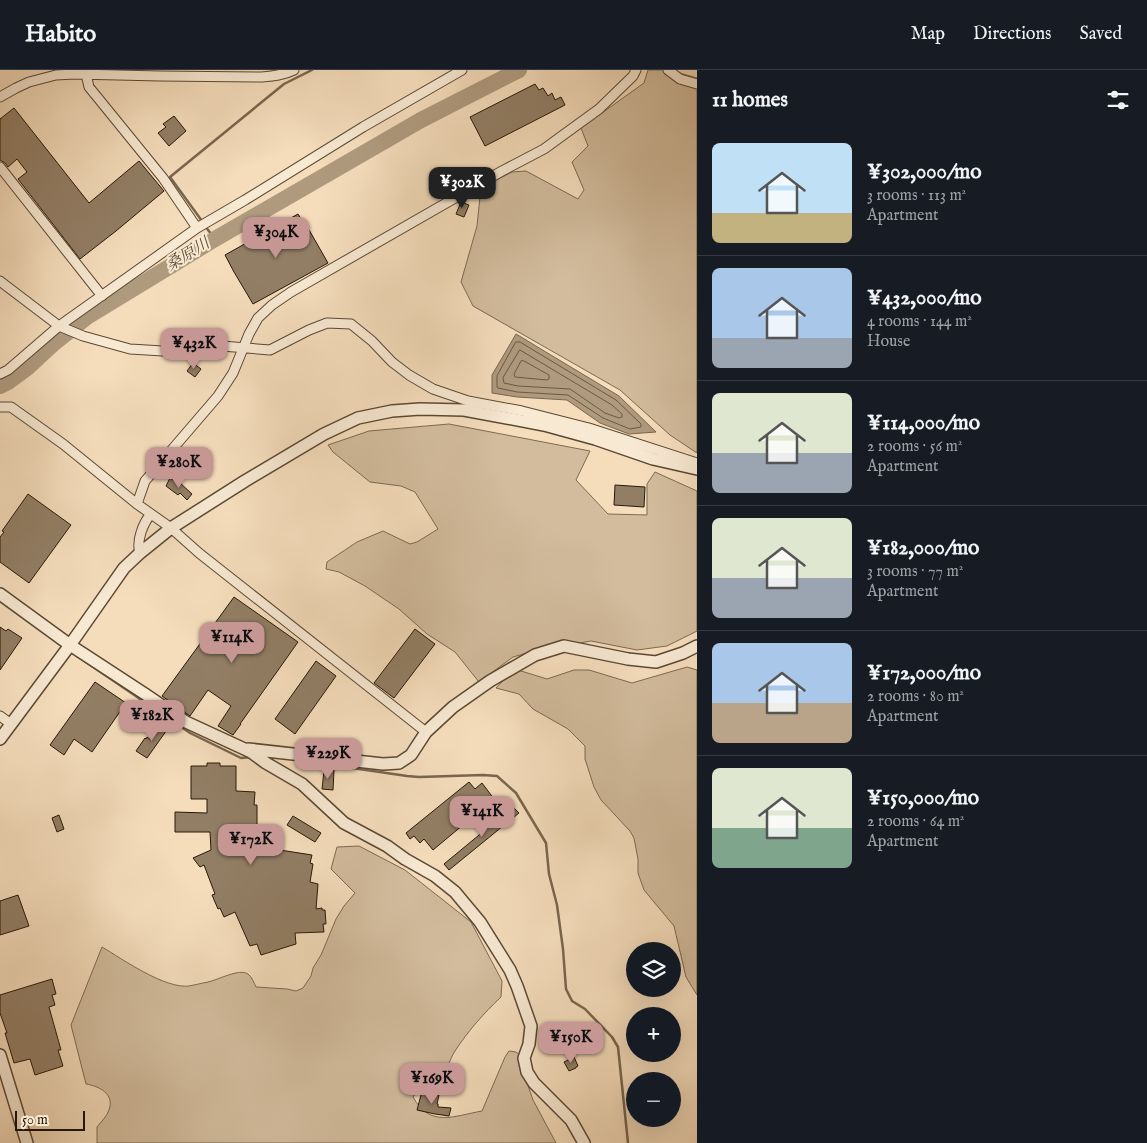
<!DOCTYPE html>
<meta charset="utf-8">
<style>
:root{--surface:#171b24;--page:#242831;--text:#f1f3f6;--muted:#9ea1a6;--line:#363941;--accent:#c59692}
body{margin:0;font-family:"IM FELL English","Noto Serif JP",serif;background:var(--page);color:var(--text);height:100vh;display:flex;flex-direction:column;font-size:19px;white-space:nowrap}
*{box-sizing:border-box;margin:0}
p{font-size:16px;color:var(--muted)}
.icon{flex:none;width:28px;height:28px;fill:none;stroke:currentColor;stroke-width:2;stroke-linecap:round;stroke-linejoin:round}
.map{position:relative;flex:1;overflow:hidden}
.panel{display:flex;flex-direction:column;background:var(--surface);width:450px}
.panel>*{flex:none}
.controls{position:absolute;left:626px;top:872px;display:grid;gap:10px}
.controls a{display:grid;place-items:center;width:55px;height:55px;border-radius:50%;background:var(--surface);box-shadow:0 5px 20px #0002;font-size:25px}
.scale{position:absolute;left:15px;bottom:12px;width:70px;box-sizing:border-box;padding-left:5px;border:2px solid #271806;border-top:0;font-size:14px;line-height:18px;white-space:nowrap;color:#271806;-webkit-text-stroke:4px #f8e9d3;paint-order:stroke}
.price{position:absolute;translate:-50% -42px;padding:0 11px;border-radius:10px;background:var(--accent);color:#111;font-size:16px;line-height:32px;filter:drop-shadow(0 1px 2px #0008)}
.price::after{content:'';position:absolute;left:50%;top:30px;width:15px;height:11px;margin-left:-8px;background:inherit;clip-path:polygon(0 0,100% 0,50% 100%)}
.price.selected{background:#222;color:#fff}
ul{padding:0;list-style:none}
li{display:flex;align-items:center;gap:15px;height:125px;padding:0 15px}
li+li{border-top:1px solid var(--line)}
li span{display:grid;place-items:center;flex:none;width:140px;height:100px;border-radius:8px;color:#555}
li>.icon{margin-inline-start:auto}
span .icon{width:60px;height:60px;fill:#fffc;stroke-width:1}
li b{font-size:21px}
h2{display:flex;justify-content:space-between;align-items:center;height:60px;padding:0 15px;font-size:21px}
header{display:flex;align-items:center;gap:30px;box-sizing:border-box;height:70px;padding:0 25px;background:var(--surface);border-bottom:1px solid var(--line)}
header strong{font-size:24px}
nav{display:flex;gap:28px;margin-inline-start:auto;font-size:18px}
main{display:flex;flex:1;min-height:0}
.map>svg:first-child{display:block}
</style>
<header>
<strong>Habito</strong>
<nav><a>Map</a><a>Directions</a><a>Saved</a></nav>
</header>
<main>
<div class="map">
<svg width="697" height="1073" viewBox="0 0 697 1073">
<rect width="100%" height="100%" fill="#f5ddbc"/>
<filter id="stains"><feTurbulence type="fractalNoise" baseFrequency=".004" numOctaves="4"/><feColorMatrix values="0 0 0 0 .2 0 0 0 0 .09 0 0 0 0 .02 0 0 0 .5 -.17"/></filter>
<radialGradient id="worn" r=".72"><stop offset=".6" stop-color="#630" stop-opacity="0"/><stop offset="1" stop-color="#630" stop-opacity=".3"/></radialGradient>
<!-- green -->
<path fill="#d2bc9d" stroke="#7c6a52" d="M 648,0 L 669,0 L 697,8 L 697,383 L 670,365 L 620,320 L 473,236 L 461,212 L 477,156 L 480,127 L 487,115 L 512,102 L 526,101 L 578,129 L 584,120 L 572,92 L 588,76 L 581,58 L 644,13 Z
M 449,354 L 590,381 L 576,410 L 608,444 L 647,445 L 647,414 L 655,402 L 697,421 L 697,561 L 667,576 L 637,580 L 591,571 L 534,581 L 513,587 L 479,612 L 455,582 L 427,564 L 399,539 L 365,516 L 339,502 L 326,499 L 327,492 L 357,472 L 383,461 L 410,474 L 417,472 L 438,459 L 415,422 L 401,416 L 370,412 L 333,382 L 328,375 L 369,361 Z
M 687,597 L 697,600 L 697,925 L 686,907 L 674,856 L 644,820 L 638,803 L 638,789 L 634,768 L 630,761 L 601,730 L 594,717 L 585,689 L 585,676 L 568,659 L 533,639 L 519,624 L 496,618 L 511,602 L 518,600 L 547,609 L 574,600 L 589,600 L 632,613 Z
M 359,776 L 405,800 L 471,852 L 502,911 L 501,927 C 484,943 468,961 455,981 C 449,990 447,1004 438,1011 C 432,1016 426,1016 420,1018 L 413,1027 C 430,1058 454,1046 482,1041 L 505,987 L 509,981 L 516,982 L 522,987 L 525,1007 L 533,1030 L 556,1073 L 97,1073 L 97,1057 C 101,1052 107,1046 109,1040 C 115,1024 99,1016 86,1014 L 71,955 L 102,877 C 122,889 165,919 189,916 C 194,915 203,913 208,912 C 218,910 239,898 248,904 C 252,907 254,913 256,917 L 287,919 L 296,921 L 303,918 L 311,906 L 313,898 L 321,885 L 336,849 L 344,836 L 355,823 L 331,799 L 337,777 Z"/>
<!-- water -->
<path fill="#af9a7e" stroke="#79664e" d="M 516,264 L 619,326 L 656,362 L 629,364 L 600,353 L 567,330 L 517,327 L 492,323 L 492,305 Z"/>
<g fill="none" stroke-linecap="round" stroke-linejoin="round">
<!-- shore -->
<path stroke="#6b5942" stroke-width="1" d="M 516,272 L 520,272 L 616,330 L 641,354 L 641,357 L 630,359 L 603,348 L 568,325 L 517,322 L 498,318 L 497,317 L 497,306 Z
M 520,280 L 612,335 L 622,344 L 622,347 L 619,348 L 605,343 L 570,319 L 518,316 L 504,313 L 503,308 Z
M 524,291 L 549,305 L 549,309 L 547,310 L 515,307 L 514,304 L 521,291 Z"/>
<!-- stream -->
<path stroke="#79664e" stroke-width="2.5" d="M 202,151 L 170,107 L 284,14 L 312,0
M 205,156 L 215,169
M 77,586 L 190,663 L 241,688 L 252,687
M 304,691 L 407,706 L 419,707 L 483,705 L 497,706 L 516,723 L 546,773 L 549,804 L 557,835 L 563,879 L 566,919 L 572,931 L 585,939 L 612,967 L 618,977 L 628,1073"/>
<!-- river -->
<path stroke="#af9a7e" stroke-width="16" d="M 0,316 L 8,312 L 27,298 L 53,274 L 87,247 L 215,169 L 421,50 L 519,0"/>
</g>
<!-- building -->
<path fill="#927e65" stroke="#271806" d="M 535,14 L 539,20 L 543,18 L 548,26 L 552,23 L 555,30 L 561,27 L 565,35 L 485,76 L 470,47 Z
M 14,38 L 89,133 L 139,91 L 164,121 L 116,161 L 80,189 L 18,109 L 27,102 L 17,89 L 8,97 L 5,93 L 0,90 L 0,49 Z
M 174,46 L 186,61 L 169,76 L 158,63 L 166,57 L 163,54 Z
M 461,132 L 469,135 L 464,147 L 456,144 Z
M 298,144 L 303,152 L 304,151 L 328,193 L 253,234 L 234,202 L 225,185 Z
M 193,293 L 201,299 L 195,307 L 187,301 Z
M 170,408 L 178,413 L 179,412 L 192,424 L 187,430 L 180,423 L 178,425 L 166,416 Z
M 615,415 L 645,417 L 644,437 L 614,435 Z
M 28,424 L 71,455 L 29,513 L 0,492 L 0,467 L 4,462 L 2,461 Z
M 234,527 L 298,572 L 240,654 L 241,654 L 233,665 L 218,656 L 231,636 L 208,620 L 190,646 L 162,626 Z
M 0,557 L 6,561 L 8,559 L 22,568 L 0,600 Z
M 415,559 L 435,574 L 394,628 L 374,613 Z
M 316,591 L 336,606 L 295,664 L 275,649 Z
M 95,612 L 126,633 L 92,682 L 74,669 L 64,685 L 50,675 Z
M 163,653 L 169,657 L 147,688 L 136,681 L 145,668 L 146,669 L 147,667 L 151,670 Z
M 207,693 L 220,693 L 220,696 L 236,696 L 236,721 L 255,722 L 254,735 L 257,735 L 257,756 L 240,756 L 240,764 L 218,764 L 225,782 L 263,767 L 267,778 L 312,785 L 310,793 L 313,794 L 310,812 L 318,814 L 316,839 L 322,838 L 322,840 L 325,840 L 326,854 L 323,854 L 324,862 L 295,863 L 296,874 L 261,885 L 257,874 L 250,876 L 235,842 L 224,847 L 220,838 L 218,839 L 212,825 L 215,824 L 204,795 L 200,797 L 193,788 L 211,780 L 210,762 L 175,762 L 175,742 L 207,743 L 207,729 L 191,729 L 191,696 L 207,696 Z
M 327,699 L 334,700 L 333,720 L 322,719 L 324,701 L 327,701 Z
M 469,712 L 475,719 L 482,713 L 494,729 L 433,780 L 424,769 L 420,773 L 414,766 L 410,769 L 406,763 Z
M 513,737 L 519,743 L 449,800 L 444,794 Z
M 59,745 L 64,759 L 57,762 L 52,748 Z
M 293,746 L 321,763 L 315,772 L 287,755 Z
M 18,825 L 29,856 L 0,865 L 0,831 Z
M 52,909 L 56,924 L 52,925 L 55,935 L 49,937 L 61,980 L 58,980 L 63,996 L 35,1005 L 30,989 L 14,993 L 5,963 L 7,963 L 0,943 L 0,925 Z
M 574,987 L 578,996 L 576,997 L 576,998 L 569,1001 L 564,992 Z
M 422,1021 L 439,1025 L 437,1034 L 438,1034 L 438,1037 L 451,1038 L 449,1046 L 435,1044 L 417,1040 Z"/>
<g fill="none" stroke-linecap="round" stroke-linejoin="round">
<defs>
<path id="minor" d="M 668,0 L 680,9 L 697,14
M 86,4 L 89,17 L 163,108 L 197,158
M 0,27 L 16,18 L 29,12 L 56,5 L 75,4 L 160,6 L 262,7 C 273,6 284,5 294,0
M 0,97 L 102,226
M 0,211 L 59,256 L 83,266 L 130,279 L 163,281 L 188,275 L 222,276 L 270,280 L 309,260 L 327,253 L 351,254 L 372,271 L 392,292 L 409,305 L 433,319 L 468,331 L 522,341 L 589,358 L 697,393
M 0,304 L 8,300 L 59,256 L 197,158 L 245,130 L 363,57 L 462,0
M 0,337 L 11,337 L 63,374 L 137,434 L 171,458 L 199,483 L 426,662
M 137,434 L 145,411 L 218,326 L 233,303 L 249,264 L 258,248 L 272,235 L 291,222 L 502,101 L 544,79 L 599,39 L 633,6 L 636,0
M 140,483 C 136,471 143,453 151,444
M 0,646 L 11,654"/>
<path id="tertiary" d="M 0,524 L 70,575 L 145,624 L 186,652 L 251,682 L 266,693 L 302,714 L 344,753 L 387,776 L 405,789 L 435,806 L 455,822 L 480,852 L 510,900 L 517,916 L 531,956 L 529,974 L 524,988 L 527,1002 L 534,1013 L 571,1050 L 584,1073
M 0,669 L 70,575 L 124,498 L 140,483 L 171,458 L 245,411 L 324,364 L 358,348 L 392,341 L 420,339 L 464,340 L 544,355 L 595,369 L 653,389 L 697,399
M 248,679 L 383,694 L 399,693 L 411,685 L 426,662 L 453,637 L 490,611 L 535,585 L 564,576 L 628,589 L 656,592 L 683,583 L 697,576
M 0,985 L 27,1073"/>
</defs>
<!-- minor casing -->
<use href="#minor" stroke="#5a4934" stroke-width="11"/>
<!-- tertiary casing -->
<use href="#tertiary" stroke="#5a4934" stroke-width="14"/>
<!-- minor -->
<use href="#minor" stroke="#f8e9d3" stroke-width="9"/>
<!-- tertiary -->
<use href="#tertiary" stroke="#f8e9d3" stroke-width="11"/>
</g>
<g text-anchor="middle" dominant-baseline="central" stroke-width="4" stroke-linejoin="round" paint-order="stroke">
<!-- water labels -->
<g font-size="16" font-style="italic" fill="#5d4c36" stroke="#f8e9d3">
<text transform="translate(188 185) rotate(-32)">桑原川</text>
</g>
</g>
<rect width="100%" height="100%" filter="url(#stains)"/>
<rect width="100%" height="100%" fill="url(#worn)"/>
</svg>
<div class="controls">
<a><svg class="icon" aria-label="layers" viewBox="0 0 24 24"><path d="M12 4l9 5-9 5-9-5zM3 14l9 5 9-5"/></svg></a>
<a>+</a>
<a>−</a>
</div>
<div class="scale">50 m</div>
<b class="price selected" style="left:462px;top:139px">¥302K</b>
<b class="price" style="left:276px;top:189px">¥304K</b>
<b class="price" style="left:194px;top:300px">¥432K</b>
<b class="price" style="left:179px;top:419px">¥280K</b>
<b class="price" style="left:232px;top:594px">¥114K</b>
<b class="price" style="left:152px;top:672px">¥182K</b>
<b class="price" style="left:328px;top:710px">¥229K</b>
<b class="price" style="left:482px;top:768px">¥141K</b>
<b class="price" style="left:251px;top:796px">¥172K</b>
<b class="price" style="left:571px;top:994px">¥150K</b>
<b class="price" style="left:432px;top:1035px">¥169K</b>
</div>
<section class="panel">
<h2>11 homes<svg class="icon" aria-label="filters" viewBox="0 0 24 24"><path d="M4 7h16M4 17h16"/><circle cx="9" cy="7" r="2"/><circle cx="15" cy="17" r="2"/></svg></h2>
<ul>
<li><span style="background:linear-gradient(#bfe0f5 70%,#c2b280 0)"><svg class="icon" aria-label="home" viewBox="0 0 24 24"><path d="M3 11l9-7 9 7M6 9v11h12V9"/></svg></span><div><b>¥302,000/mo</b><p>3 rooms · 113 m²</p><p>Apartment</p></div></li>
<li><span style="background:linear-gradient(#a9c7e8 70%,#9aa5b1 0)"><svg class="icon" aria-label="home" viewBox="0 0 24 24"><path d="M3 11l9-7 9 7M6 9v11h12V9"/></svg></span><div><b>¥432,000/mo</b><p>4 rooms · 144 m²</p><p>House</p></div></li>
<li><span style="background:linear-gradient(#dfe7d0 60%,#9aa5b1 0)"><svg class="icon" aria-label="home" viewBox="0 0 24 24"><path d="M3 11l9-7 9 7M6 9v11h12V9"/></svg></span><div><b>¥114,000/mo</b><p>2 rooms · 56 m²</p><p>Apartment</p></div></li>
<li><span style="background:linear-gradient(#dfe7d0 60%,#9aa5b1 0)"><svg class="icon" aria-label="home" viewBox="0 0 24 24"><path d="M3 11l9-7 9 7M6 9v11h12V9"/></svg></span><div><b>¥182,000/mo</b><p>3 rooms · 77 m²</p><p>Apartment</p></div></li>
<li><span style="background:linear-gradient(#a9c7e8 60%,#b9a48a 0)"><svg class="icon" aria-label="home" viewBox="0 0 24 24"><path d="M3 11l9-7 9 7M6 9v11h12V9"/></svg></span><div><b>¥172,000/mo</b><p>2 rooms · 80 m²</p><p>Apartment</p></div></li>
<li><span style="background:linear-gradient(#dfe7d0 60%,#7fa58c 0)"><svg class="icon" aria-label="home" viewBox="0 0 24 24"><path d="M3 11l9-7 9 7M6 9v11h12V9"/></svg></span><div><b>¥150,000/mo</b><p>2 rooms · 64 m²</p><p>Apartment</p></div></li>
</ul>
</section>
</main>
